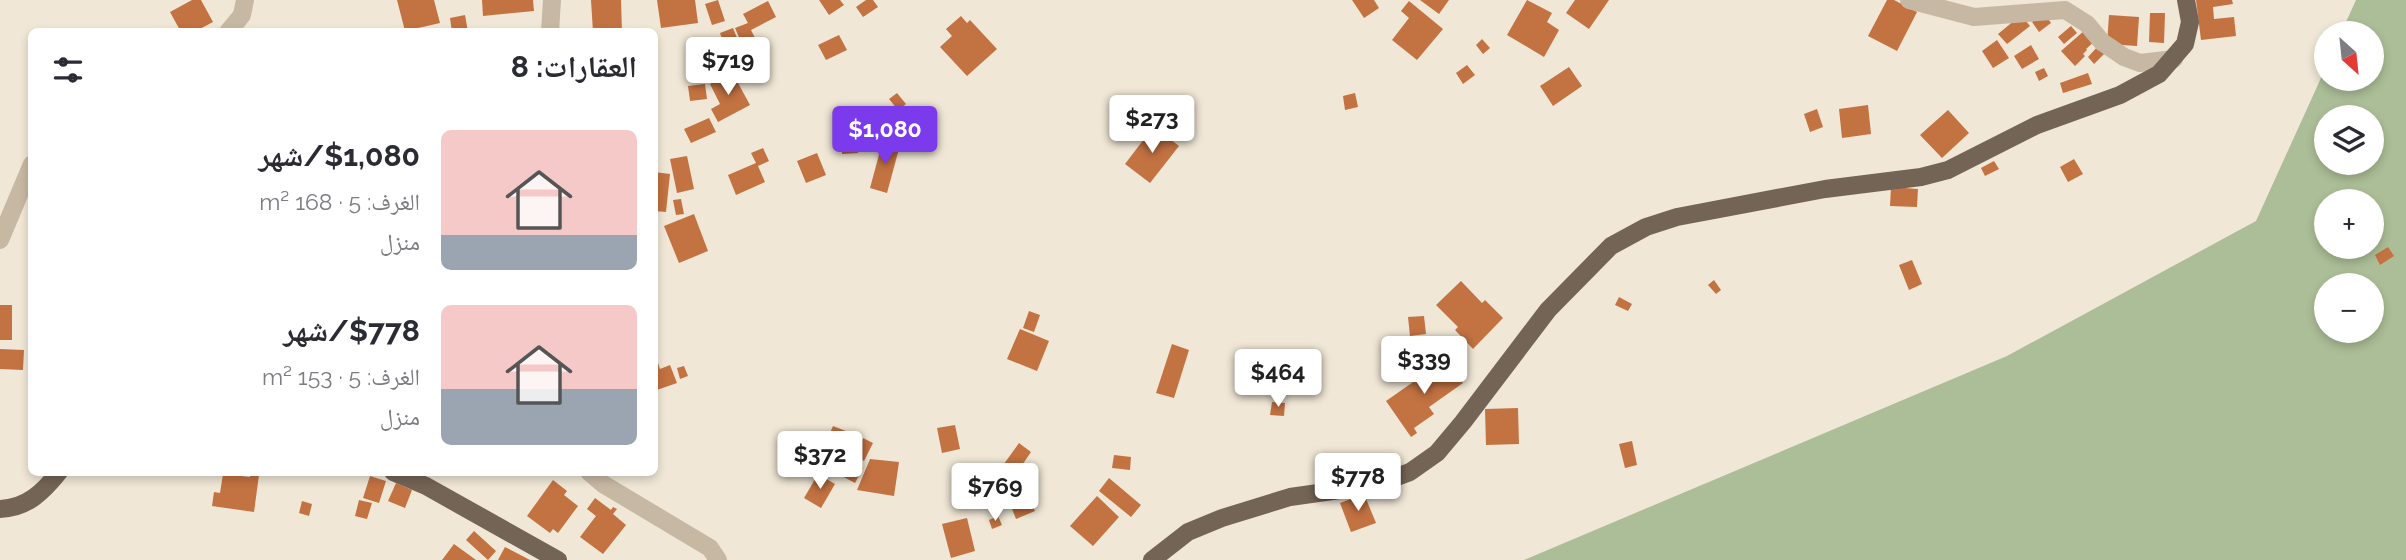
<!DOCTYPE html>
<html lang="ar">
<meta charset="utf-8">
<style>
:root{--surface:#fff;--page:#f2f2f3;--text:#2b2b33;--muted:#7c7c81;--accent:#7c3aed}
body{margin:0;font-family:Raleway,"Noto Naskh Arabic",sans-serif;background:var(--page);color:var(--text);direction:rtl;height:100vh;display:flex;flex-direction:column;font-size:26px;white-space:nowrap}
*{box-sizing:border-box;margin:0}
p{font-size:23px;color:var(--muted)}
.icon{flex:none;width:38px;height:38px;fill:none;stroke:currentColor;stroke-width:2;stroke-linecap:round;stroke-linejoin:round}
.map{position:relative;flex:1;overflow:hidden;direction:ltr}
.sheet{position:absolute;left:28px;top:28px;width:630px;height:448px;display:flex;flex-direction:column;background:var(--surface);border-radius:10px;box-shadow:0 4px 10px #0003;direction:rtl}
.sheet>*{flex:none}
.needle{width:46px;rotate:153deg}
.controls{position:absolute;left:2314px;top:21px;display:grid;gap:14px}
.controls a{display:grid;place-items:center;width:70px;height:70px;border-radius:50%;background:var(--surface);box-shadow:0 4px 10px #0003;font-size:35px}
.price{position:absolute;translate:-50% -60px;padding:0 16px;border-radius:7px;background:#fff;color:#222;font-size:23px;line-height:46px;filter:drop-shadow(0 2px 4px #0008)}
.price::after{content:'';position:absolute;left:50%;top:42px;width:21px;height:16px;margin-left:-10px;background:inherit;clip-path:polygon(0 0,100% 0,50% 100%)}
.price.selected{background:var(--accent);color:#fff}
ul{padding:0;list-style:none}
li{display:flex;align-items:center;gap:21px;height:175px;padding:0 21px}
li span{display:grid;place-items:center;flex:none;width:196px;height:140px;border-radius:10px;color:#555}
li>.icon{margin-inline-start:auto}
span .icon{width:84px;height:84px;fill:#fffc;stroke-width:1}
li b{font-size:30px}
h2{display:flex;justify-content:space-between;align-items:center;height:84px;padding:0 21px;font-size:30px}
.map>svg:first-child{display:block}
</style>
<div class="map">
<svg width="2406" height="560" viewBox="0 0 2406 560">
<rect width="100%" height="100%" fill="#f0e7d6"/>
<!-- green -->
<path fill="#acbe97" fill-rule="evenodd" d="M 2356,0 L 2406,0 L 2406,560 L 1524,560 L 2007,356 L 2256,221 L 2326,67 L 2326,79 L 2371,79 L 2371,33 L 2341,33 ZM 2326,117 L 2371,117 L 2371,163 L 2326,163 ZM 2326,201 L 2371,201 L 2371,247 L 2326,247 ZM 2326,285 L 2371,285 L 2371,331 L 2326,331 Z"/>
<!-- building -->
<path fill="#c37241" d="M 192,0 L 201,0 L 213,22 L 194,32 L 181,32 L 170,12 Z
M 397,0 L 434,0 L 440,23 L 405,31 Z
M 482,0 L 533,0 L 534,11 L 483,16 Z
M 591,0 L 621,0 L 622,32 L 593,32 Z
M 657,0 L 695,0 L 698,23 L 661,28 Z
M 718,0 L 725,21 L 712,25 L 705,4 Z
M 819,0 L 840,0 L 844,5 L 829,15 Z
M 866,0 L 873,0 L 878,7 L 863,17 L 856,7 Z
M 1352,0 L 1374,0 L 1379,8 L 1364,18 Z
M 1420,0 L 1449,0 L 1439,14 Z
M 1527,0 L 1552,13 L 1547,22 L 1559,30 L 1544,57 L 1507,35 Z
M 1575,0 L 1609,0 L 1589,29 L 1566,13 Z
M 1887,0 L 1894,0 L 1917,12 L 1897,51 L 1868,36 Z
M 2196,0 L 2232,0 L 2233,4 L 2213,7 L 2214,19 L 2234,17 L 2236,36 L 2201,40 Z
M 768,1 L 776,17 L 751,30 L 755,38 L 742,44 L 735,28 L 748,23 L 743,14 Z
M 1409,1 L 1443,29 L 1417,60 L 1392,40 L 1409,18 L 1401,11 Z
M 2044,13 L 2051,23 L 2039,32 L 2032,22 Z
M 2150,13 L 2165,13 L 2164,43 L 2149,42 Z
M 465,15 L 468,32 L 452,32 L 450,18 Z
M 2021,15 L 2030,26 L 2007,44 L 1998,34 Z
M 2109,15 L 2139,17 L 2137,46 L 2107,44 Z
M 961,16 L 967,23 L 970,20 L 997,49 L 967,76 L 940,47 L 952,36 L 946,29 Z
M 2071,26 L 2077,33 L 2064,44 L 2058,37 Z
M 733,28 L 741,48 L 727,53 L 720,33 Z
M 2085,30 L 2095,41 L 2086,49 L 2087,50 L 2083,54 L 2085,56 L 2075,66 L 2061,51 Z
M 839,35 L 847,50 L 826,60 L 818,45 Z
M 1482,39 L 1490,48 L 1483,54 L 1476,45 Z
M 1997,40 L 2009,58 L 1993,68 L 1982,51 Z
M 2031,45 L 2039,59 L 2022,69 L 2014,56 Z
M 2099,45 L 2106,52 L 2094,64 L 2088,57 Z
M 1467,65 L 1475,75 L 1463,84 L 1456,73 Z
M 1569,67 L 1582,86 L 1553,106 L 1540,86 Z
M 2044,68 L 2048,76 L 2039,81 L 2035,72 Z
M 732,72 L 750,105 L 718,122 L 711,109 L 720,104 L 710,84 Z
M 2088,73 L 2092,84 L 2063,93 L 2060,83 Z
M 705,84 L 707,99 L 690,101 L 688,86 Z
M 897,93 L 906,104 L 898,110 L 889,99 Z
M 1355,93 L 1358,107 L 1345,110 L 1343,96 Z
M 1868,105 L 1871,134 L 1842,138 L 1839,109 Z
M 1817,109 L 1823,127 L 1810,132 L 1804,114 Z
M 1948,110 L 1969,133 L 1942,158 L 1920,135 Z
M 709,118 L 716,132 L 691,143 L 684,129 Z
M 1154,126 L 1179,146 L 1150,183 L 1125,164 Z
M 855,130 L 858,153 L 842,154 L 840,131 Z
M 883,140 L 900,145 L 887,193 L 870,188 Z
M 763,148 L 769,161 L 758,166 L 765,182 L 736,195 L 728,175 L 756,163 L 751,153 Z
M 817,153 L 826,175 L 806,183 L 797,161 Z
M 687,156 L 694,189 L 677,193 L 670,159 Z
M 2074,159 L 2083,174 L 2068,182 L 2060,167 Z
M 1994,161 L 1999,169 L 1985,176 L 1981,168 Z
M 654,172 L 670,174 L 666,212 L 654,211 Z
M 1891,187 L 1918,189 L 1917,207 L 1890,206 Z
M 681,199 L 684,214 L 676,215 L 673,200 Z
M 694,214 L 708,251 L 679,263 L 664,226 Z
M 2388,247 L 2394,256 L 2380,265 L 2375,255 Z
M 1912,260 L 1922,284 L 1909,290 L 1899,265 Z
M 1714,280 L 1721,290 L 1716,294 L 1708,285 Z
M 1461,281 L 1482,303 L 1485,300 L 1503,318 L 1473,349 L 1455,330 L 1458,327 L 1436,305 Z
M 1619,297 L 1632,304 L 1628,311 L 1615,305 Z
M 0,305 L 12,305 L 12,340 L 0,340 Z
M 1029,311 L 1040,315 L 1034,332 L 1023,328 Z
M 1424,316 L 1426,334 L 1410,336 L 1408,317 Z
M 1020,329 L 1049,341 L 1037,371 L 1007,359 Z
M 1172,344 L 1189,350 L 1174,398 L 1156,393 Z
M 0,349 L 24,350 L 23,370 L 0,369 Z
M 1446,359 L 1463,383 L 1429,407 L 1434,414 L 1414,428 L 1417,433 L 1411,437 L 1386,401 Z
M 658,363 L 660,369 L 670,365 L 677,383 L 654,391 L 654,364 Z
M 684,366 L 688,376 L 680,379 L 677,368 Z
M 1272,402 L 1285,403 L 1284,416 L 1270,415 Z
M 1518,408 L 1519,444 L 1486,445 L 1485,409 Z
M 955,425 L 960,449 L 942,453 L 937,428 Z
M 833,426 L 851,433 L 841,454 L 824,447 Z
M 863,438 L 873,443 L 864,461 L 854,456 Z
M 1632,441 L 1637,465 L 1625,468 L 1619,444 Z
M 1019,443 L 1031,452 L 1014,477 L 1001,468 Z
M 826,453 L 839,459 L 832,472 L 820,465 Z
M 1114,455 L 1131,457 L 1130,470 L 1112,468 Z
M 870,459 L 899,462 L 894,496 L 857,490 Z
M 847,460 L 863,468 L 855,483 L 840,475 Z
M 250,473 L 259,475 L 254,512 L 212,506 L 214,492 L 220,493 L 223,474 L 250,477 Z
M 818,474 L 835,484 L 821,508 L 804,498 Z
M 370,476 L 386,481 L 379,503 L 363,498 Z
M 1109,478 L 1141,505 L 1131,517 L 1099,491 Z
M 1021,479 L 1035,511 L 1016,519 L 1003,486 Z
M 553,480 L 567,491 L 564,495 L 578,506 L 558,533 L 553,529 L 550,533 L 527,516 Z
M 396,483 L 412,490 L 405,508 L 388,501 Z
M 1364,494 L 1376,523 L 1351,532 L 1340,503 Z
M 1097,496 L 1119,517 L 1093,546 L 1070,526 Z
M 595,498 L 611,510 L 613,507 L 617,509 L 613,514 L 626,525 L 603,554 L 580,537 L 596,516 L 587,509 Z
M 359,500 L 372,503 L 367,519 L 355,516 Z
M 302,501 L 312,504 L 309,516 L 299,513 Z
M 998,516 L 1002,525 L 992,529 L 989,520 Z
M 967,518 L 975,551 L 951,558 L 942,524 Z
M 474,531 L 496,551 L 488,560 L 466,540 Z
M 454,544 L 476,560 L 442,560 Z
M 505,547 L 530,560 L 498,560 Z"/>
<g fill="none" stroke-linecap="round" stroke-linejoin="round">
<!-- minor -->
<path stroke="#c7b8a3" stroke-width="18" d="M 1909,0 L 1974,17 L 2065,10 L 2087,24 L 2102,42 L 2124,57 L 2140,63 L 2174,59
M 228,32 L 242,15 L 245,0
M 550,32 L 552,0
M 0,240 L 32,164
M 589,472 L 603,484 L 710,548 L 718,560"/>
<!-- major -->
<path stroke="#746456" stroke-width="18" d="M 393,472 L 426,486 L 558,560
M 0,509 C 27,508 43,492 59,472
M 1152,560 L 1188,532 L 1222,518 L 1290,497 L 1375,485 L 1410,472 L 1437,453 L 1463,422 L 1548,310 L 1611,246 L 1646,227 L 1677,217 L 1825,189 L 1921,177 L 1948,170 L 2037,125 L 2120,95 L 2159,74 L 2185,44 L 2190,22 L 2186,0"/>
</g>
</svg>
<div class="controls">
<a><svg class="needle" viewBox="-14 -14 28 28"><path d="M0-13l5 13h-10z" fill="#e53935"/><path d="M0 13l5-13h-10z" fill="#7c7c81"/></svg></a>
<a><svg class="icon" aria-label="layers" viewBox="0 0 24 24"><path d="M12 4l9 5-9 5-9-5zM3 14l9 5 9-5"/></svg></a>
<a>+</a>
<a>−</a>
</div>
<b class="price" style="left:728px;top:97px">$719</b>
<b class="price" style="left:1152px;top:155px">$273</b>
<b class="price selected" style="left:885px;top:166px">$1,080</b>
<b class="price" style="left:1424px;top:396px">$339</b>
<b class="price" style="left:1278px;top:409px">$464</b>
<b class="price" style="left:820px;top:491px">$372</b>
<b class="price" style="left:1358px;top:513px">$778</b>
<b class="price" style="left:995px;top:523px">$769</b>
<section class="sheet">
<h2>العقارات: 8<svg class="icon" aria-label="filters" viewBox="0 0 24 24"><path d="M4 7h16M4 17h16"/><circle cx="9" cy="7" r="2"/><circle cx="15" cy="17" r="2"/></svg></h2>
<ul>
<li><span style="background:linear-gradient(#f6c9c9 75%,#9aa5b1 0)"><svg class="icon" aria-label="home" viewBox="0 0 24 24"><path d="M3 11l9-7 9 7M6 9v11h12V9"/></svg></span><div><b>$1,080/شهر</b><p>الغرف: 5 · 168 m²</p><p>منزل</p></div></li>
<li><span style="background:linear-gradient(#f6c9c9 60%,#9aa5b1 0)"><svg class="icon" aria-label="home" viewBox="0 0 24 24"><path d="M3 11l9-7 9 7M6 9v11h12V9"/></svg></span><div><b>$778/شهر</b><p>الغرف: 5 · 153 m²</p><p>منزل</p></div></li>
</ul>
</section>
</div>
